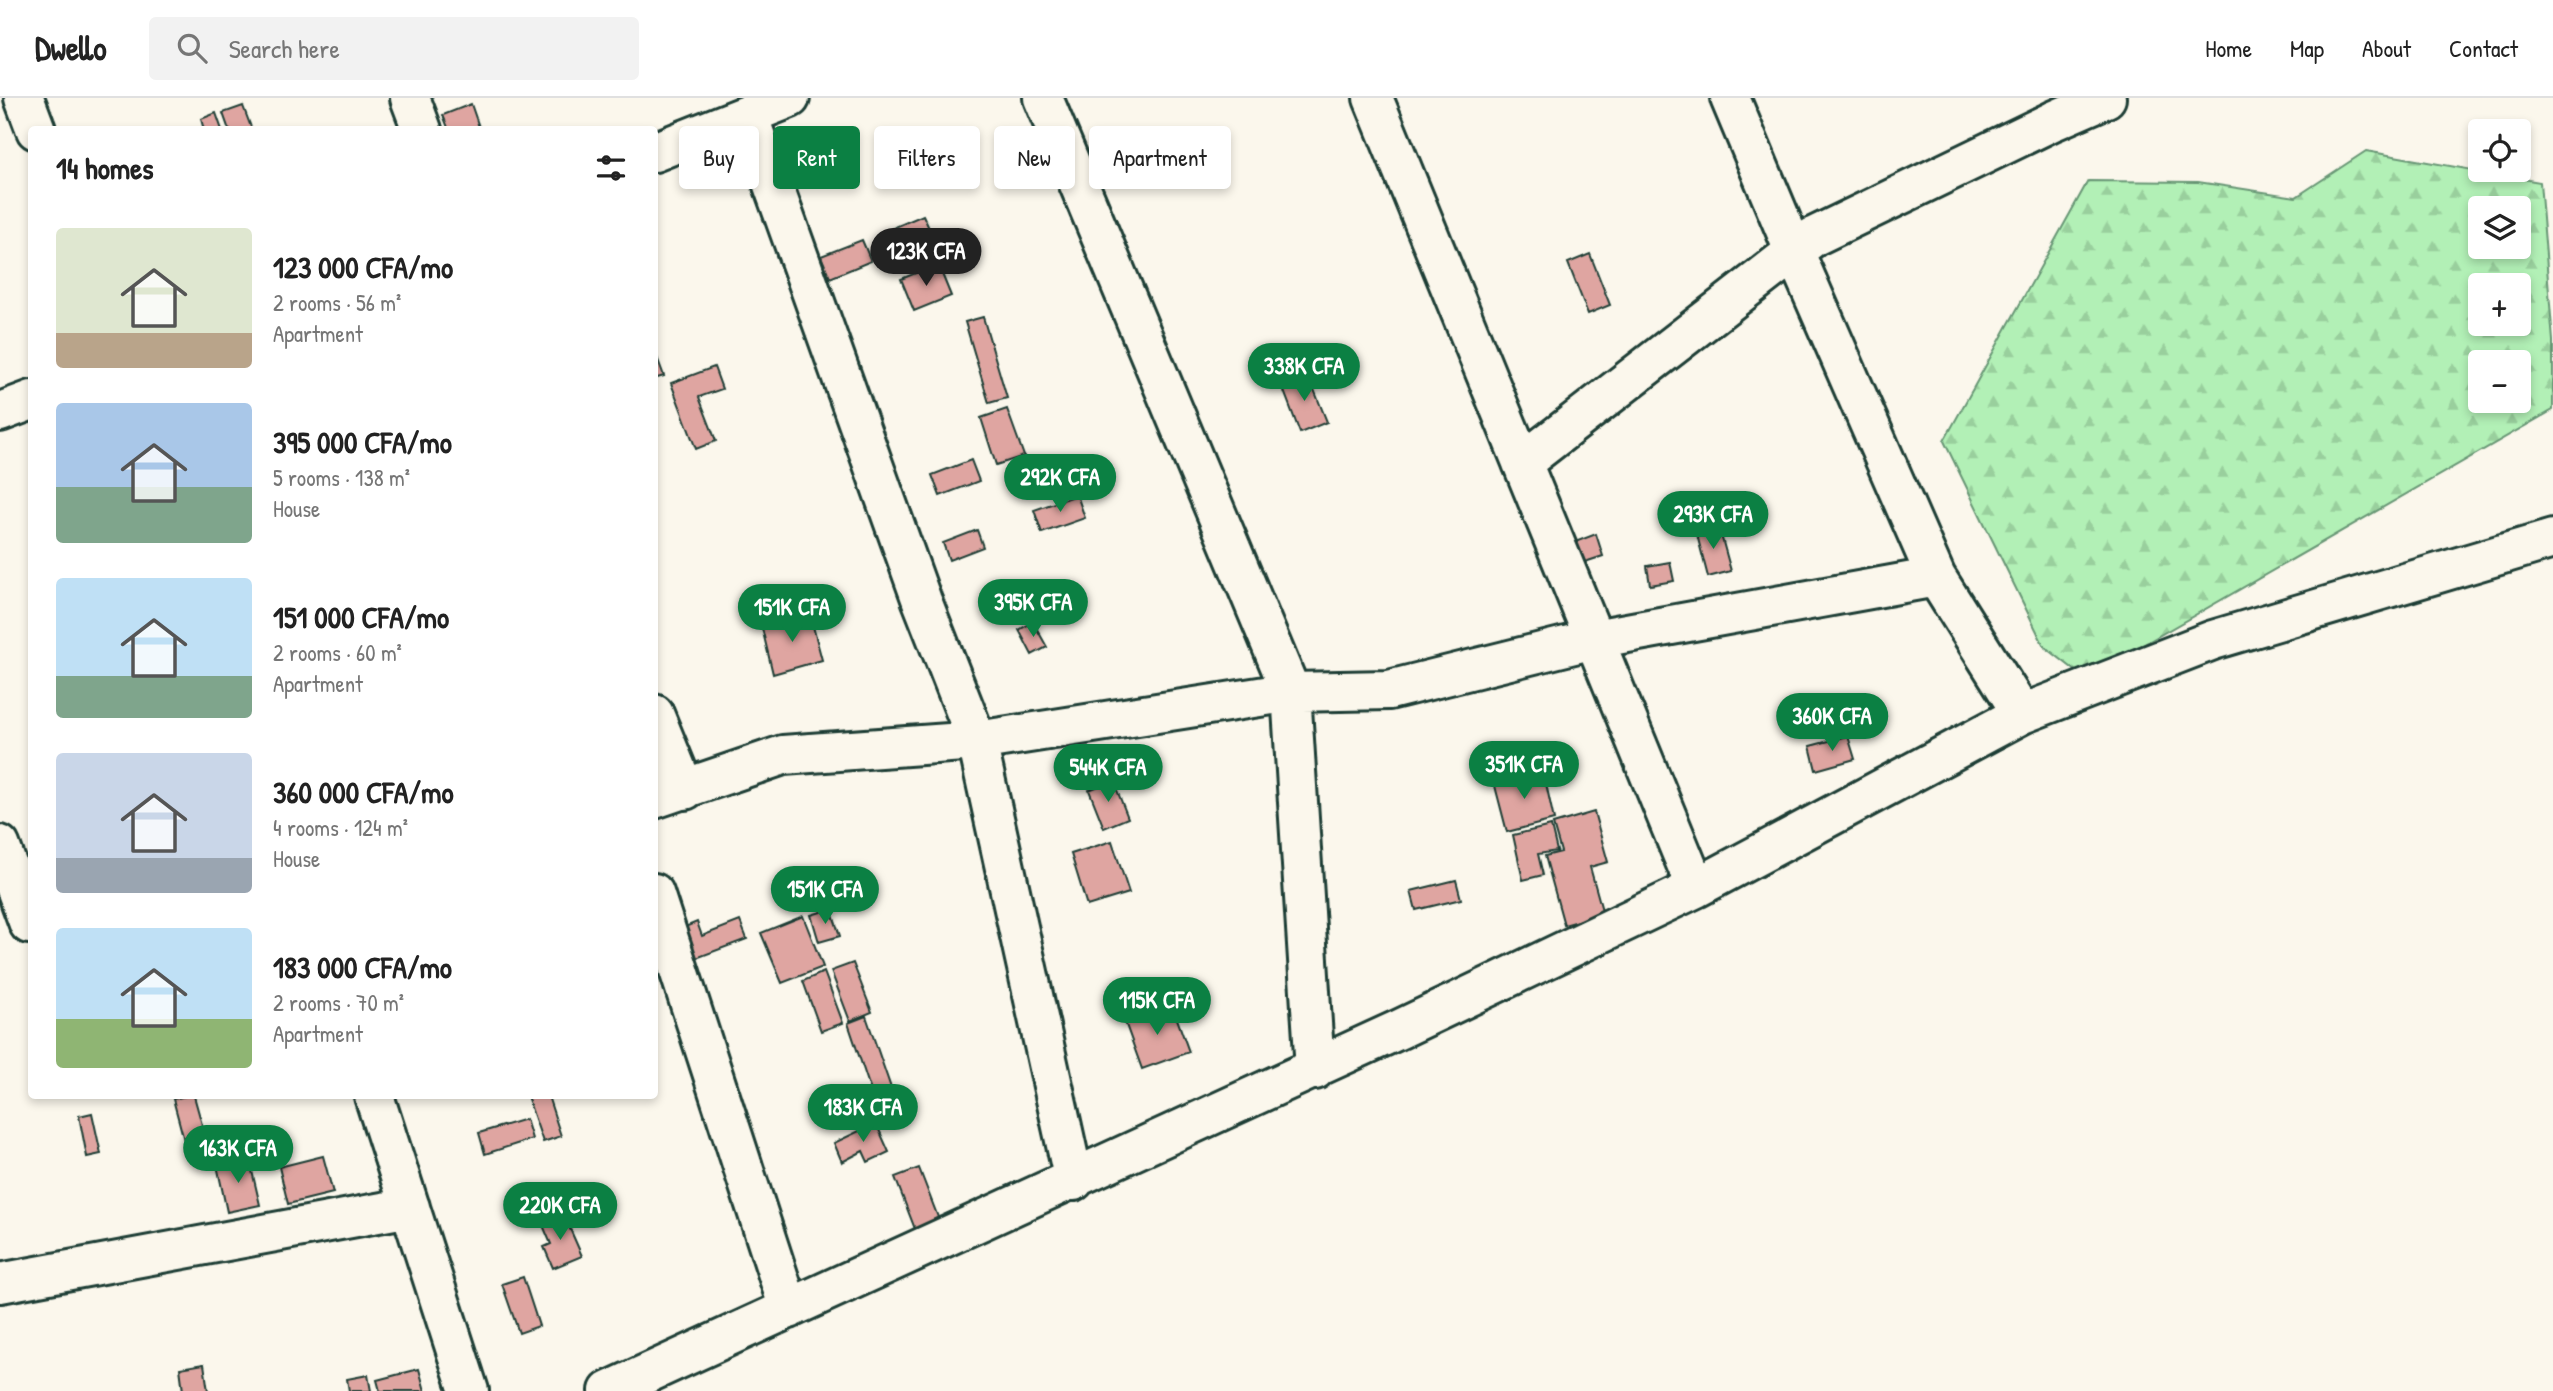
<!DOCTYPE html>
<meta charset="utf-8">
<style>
:root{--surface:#fff;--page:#f2f2f2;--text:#222;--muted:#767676;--line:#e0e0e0;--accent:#0b8043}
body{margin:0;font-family:"Patrick Hand",sans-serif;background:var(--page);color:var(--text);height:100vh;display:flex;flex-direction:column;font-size:26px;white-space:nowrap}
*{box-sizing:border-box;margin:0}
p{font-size:23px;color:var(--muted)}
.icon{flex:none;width:38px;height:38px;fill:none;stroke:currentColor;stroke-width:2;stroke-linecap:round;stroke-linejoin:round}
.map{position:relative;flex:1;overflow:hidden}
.side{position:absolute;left:28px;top:28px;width:630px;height:973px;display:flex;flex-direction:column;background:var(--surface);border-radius:7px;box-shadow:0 4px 10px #0003}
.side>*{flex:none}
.guide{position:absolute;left:679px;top:28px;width:665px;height:63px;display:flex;gap:14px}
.tools{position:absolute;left:2468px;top:21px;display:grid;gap:14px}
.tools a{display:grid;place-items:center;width:63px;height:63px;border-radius:7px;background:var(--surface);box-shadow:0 4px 10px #0003;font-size:35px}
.price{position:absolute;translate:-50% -60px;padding:0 16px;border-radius:24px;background:var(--accent);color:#fff;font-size:23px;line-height:46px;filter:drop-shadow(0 2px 4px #0008)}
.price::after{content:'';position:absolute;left:50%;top:42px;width:21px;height:16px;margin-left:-10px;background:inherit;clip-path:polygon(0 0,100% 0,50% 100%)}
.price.current{background:#222;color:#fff}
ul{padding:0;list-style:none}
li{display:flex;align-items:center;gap:21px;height:175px;padding:0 28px}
li span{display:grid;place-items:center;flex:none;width:196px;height:140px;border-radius:7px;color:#555}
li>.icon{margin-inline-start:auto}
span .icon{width:84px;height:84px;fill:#fffc;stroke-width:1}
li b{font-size:30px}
h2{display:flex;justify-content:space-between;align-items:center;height:84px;padding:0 28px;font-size:30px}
.tag{padding:0 24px;border-radius:7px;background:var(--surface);box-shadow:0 4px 10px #0003;font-size:24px;line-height:63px}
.tag.current{background:var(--accent);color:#fff}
header{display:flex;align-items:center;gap:42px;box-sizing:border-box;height:98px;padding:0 35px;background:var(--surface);border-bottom:2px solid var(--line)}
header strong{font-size:33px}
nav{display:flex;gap:38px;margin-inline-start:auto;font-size:24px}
.search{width:490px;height:63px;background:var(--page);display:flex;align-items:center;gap:18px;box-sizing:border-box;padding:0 24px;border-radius:7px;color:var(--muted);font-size:26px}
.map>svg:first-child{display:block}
</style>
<header>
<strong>Dwello</strong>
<div class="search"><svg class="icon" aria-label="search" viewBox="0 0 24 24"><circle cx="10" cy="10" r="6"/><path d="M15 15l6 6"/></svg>Search here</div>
<nav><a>Home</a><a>Map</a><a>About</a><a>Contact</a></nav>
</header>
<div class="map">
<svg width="2553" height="1293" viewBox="0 0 2553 1293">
<defs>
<pattern id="forest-firs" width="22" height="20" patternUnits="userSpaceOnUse" patternTransform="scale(1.75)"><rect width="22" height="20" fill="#b2f0b6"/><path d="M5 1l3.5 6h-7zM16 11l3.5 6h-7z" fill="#99cf9d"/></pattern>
</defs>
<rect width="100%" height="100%" fill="#fbf7ec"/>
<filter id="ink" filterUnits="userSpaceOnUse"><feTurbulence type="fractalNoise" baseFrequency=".0143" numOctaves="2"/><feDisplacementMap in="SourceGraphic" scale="14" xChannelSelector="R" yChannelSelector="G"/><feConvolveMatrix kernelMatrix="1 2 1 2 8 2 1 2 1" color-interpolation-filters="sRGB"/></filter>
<g filter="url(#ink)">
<!-- forest -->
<path fill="url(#forest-firs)" stroke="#689675" stroke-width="2" fill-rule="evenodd" d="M 2366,53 L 2540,84 L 2553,243 L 2553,312 L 2085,580 L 2044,548 L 1944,343 L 2088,83 L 2198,84 L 2296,99 ZM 2480,110 L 2518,110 L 2518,149 L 2480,149 ZM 2480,187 L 2518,187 L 2518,226 L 2480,226 ZM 2480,264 L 2518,264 L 2518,303 L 2480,303 Z"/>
<!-- building -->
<path fill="#dfa5a1" stroke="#1f3d34" stroke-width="2" d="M 471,6 L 480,32 L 449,32 L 443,17 Z
M 243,8 L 252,32 L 229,32 L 223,15 Z
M 216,15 L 222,32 L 204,32 L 201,21 Z
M 923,117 L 933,139 L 889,158 L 879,136 Z
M 862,142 L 871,163 L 830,180 L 821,158 Z
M 1590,156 L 1610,207 L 1588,216 L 1568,165 Z
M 938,166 L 951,198 L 914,213 L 901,181 Z
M 983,219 L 1007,300 L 989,305 L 965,224 Z
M 654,251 L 664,278 L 654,281 Z
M 714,269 L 722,291 L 699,299 L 716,343 L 696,351 L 671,285 Z
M 1307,274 L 1327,324 L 1300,335 L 1281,285 Z
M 1007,311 L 1024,358 L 996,367 L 981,320 Z
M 971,362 L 979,383 L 940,398 L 932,377 Z
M 1077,397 L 1085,420 L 1042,435 L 1034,412 Z
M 1718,426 L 1731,473 L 1708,479 L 1696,433 Z
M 977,432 L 983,449 L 949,462 L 943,445 Z
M 1596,436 L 1603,458 L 1582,465 L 1575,444 Z
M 1670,464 L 1674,483 L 1650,487 L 1647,468 Z
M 810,517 L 822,562 L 773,576 L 762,530 Z
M 1033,524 L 1047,549 L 1032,557 L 1019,532 Z
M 1848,638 L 1855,661 L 1816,672 L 1810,648 Z
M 1543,672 L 1554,722 L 1507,734 L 1494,684 Z
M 1113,682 L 1128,720 L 1104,730 L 1089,692 Z
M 1594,714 L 1608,764 L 1590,769 L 1603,816 L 1564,827 L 1545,758 L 1561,754 L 1553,726 Z
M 1551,728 L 1557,753 L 1538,756 L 1543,777 L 1523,782 L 1513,737 Z
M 1112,743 L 1129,795 L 1087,808 L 1071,756 Z
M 1456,782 L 1461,801 L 1416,812 L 1411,793 Z
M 831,811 L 840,838 L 819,844 L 811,817 Z
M 803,818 L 823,869 L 782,885 L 761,835 Z
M 740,823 L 747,841 L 691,862 L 680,831 L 697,824 L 702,838 Z
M 853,865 L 872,914 L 850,923 L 831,873 Z
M 824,874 L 843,925 L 821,933 L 803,883 Z
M 1172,907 L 1189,954 L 1142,971 L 1125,924 Z
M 866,918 L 900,1016 L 881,1023 L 848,925 Z
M 186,998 L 194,998 L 206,1041 L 185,1046 L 173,1001 Z
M 527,998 L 548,998 L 561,1038 L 543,1044 Z
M 92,1015 L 101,1056 L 87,1059 L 79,1018 Z
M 526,1021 L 532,1041 L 485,1056 L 479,1035 Z
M 876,1025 L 889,1054 L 868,1064 L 863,1053 L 842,1064 L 834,1045 Z
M 323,1058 L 333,1095 L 288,1106 L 279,1069 Z
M 249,1060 L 260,1107 L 227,1114 L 217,1067 Z
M 919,1070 L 939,1122 L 915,1131 L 895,1079 Z
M 563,1115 L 582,1158 L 553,1170 L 544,1149 L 551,1146 L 542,1125 Z
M 523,1179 L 539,1228 L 519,1235 L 502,1186 Z
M 204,1266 L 208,1293 L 183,1293 L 180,1270 Z
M 419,1271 L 425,1293 L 380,1293 L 377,1282 Z
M 368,1277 L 371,1293 L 349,1293 L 347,1281 Z"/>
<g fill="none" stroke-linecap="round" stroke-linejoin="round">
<defs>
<path id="minor" d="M 24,0 L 36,32
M 410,0 L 422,32
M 1043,0 L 1291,594 L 1315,972
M 1373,0 L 1696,790
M 1730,0 L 1794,153 L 1936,479 L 2022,616
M 748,17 L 922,503 L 977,643 L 1074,1083
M 654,54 L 790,0
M 0,314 L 32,302
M 1522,365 L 1813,139 L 2053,23 L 2106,0
M 654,616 L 685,692
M 654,701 L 783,657 L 977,643 L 1291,594 L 1389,592 L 1594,541 L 1936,479
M 0,747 L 29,826
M 654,795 L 789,1211
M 374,998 L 469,1293
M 0,1185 L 410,1109
M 609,1293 L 1400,931 L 1696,790 L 2022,616 L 2213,542 L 2553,441"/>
</defs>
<!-- minor casing -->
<use href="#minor" stroke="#1f3d34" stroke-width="44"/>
<!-- minor -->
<use href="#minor" stroke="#fbf7ec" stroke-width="38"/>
</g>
</g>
</svg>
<div class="tools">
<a><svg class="icon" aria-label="locate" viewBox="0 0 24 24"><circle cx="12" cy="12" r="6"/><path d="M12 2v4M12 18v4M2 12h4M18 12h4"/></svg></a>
<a><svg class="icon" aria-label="layers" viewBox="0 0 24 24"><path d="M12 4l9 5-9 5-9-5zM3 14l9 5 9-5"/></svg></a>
<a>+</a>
<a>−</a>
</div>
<b class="price current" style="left:926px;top:190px">123K CFA</b>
<b class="price" style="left:1304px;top:305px">338K CFA</b>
<b class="price" style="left:1060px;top:416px">292K CFA</b>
<b class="price" style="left:1713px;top:453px">293K CFA</b>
<b class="price" style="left:1033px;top:541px">395K CFA</b>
<b class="price" style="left:792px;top:546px">151K CFA</b>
<b class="price" style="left:1832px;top:655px">360K CFA</b>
<b class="price" style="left:1524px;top:703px">351K CFA</b>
<b class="price" style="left:1108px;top:706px">544K CFA</b>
<b class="price" style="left:825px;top:828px">151K CFA</b>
<b class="price" style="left:1157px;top:939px">115K CFA</b>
<b class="price" style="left:863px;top:1046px">183K CFA</b>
<b class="price" style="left:238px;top:1087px">163K CFA</b>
<b class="price" style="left:560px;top:1144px">220K CFA</b>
<div class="guide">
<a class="tag">Buy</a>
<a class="tag current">Rent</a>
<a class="tag">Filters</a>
<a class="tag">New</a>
<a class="tag">Apartment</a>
</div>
<section class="side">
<h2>14 homes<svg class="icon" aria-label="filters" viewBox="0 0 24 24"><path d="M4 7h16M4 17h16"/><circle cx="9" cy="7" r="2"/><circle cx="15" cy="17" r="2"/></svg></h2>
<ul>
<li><span style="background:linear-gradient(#dfe7d0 75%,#b9a48a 0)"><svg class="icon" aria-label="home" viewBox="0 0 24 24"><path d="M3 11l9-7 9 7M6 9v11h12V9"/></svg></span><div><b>123 000 CFA/mo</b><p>2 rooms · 56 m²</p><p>Apartment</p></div></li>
<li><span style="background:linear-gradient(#a9c7e8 60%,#7fa58c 0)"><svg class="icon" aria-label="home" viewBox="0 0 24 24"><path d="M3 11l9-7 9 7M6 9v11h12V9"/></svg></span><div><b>395 000 CFA/mo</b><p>5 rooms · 138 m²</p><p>House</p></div></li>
<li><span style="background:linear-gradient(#bfe0f5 70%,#7fa58c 0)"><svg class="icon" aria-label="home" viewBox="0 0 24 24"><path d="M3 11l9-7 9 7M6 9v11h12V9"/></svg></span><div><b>151 000 CFA/mo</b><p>2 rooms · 60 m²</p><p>Apartment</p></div></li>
<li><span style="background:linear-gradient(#c9d6e8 75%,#9aa5b1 0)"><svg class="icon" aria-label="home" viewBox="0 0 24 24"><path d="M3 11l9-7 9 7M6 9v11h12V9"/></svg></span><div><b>360 000 CFA/mo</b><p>4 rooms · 124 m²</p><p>House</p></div></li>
<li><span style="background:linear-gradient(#bfe0f5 65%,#8fb573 0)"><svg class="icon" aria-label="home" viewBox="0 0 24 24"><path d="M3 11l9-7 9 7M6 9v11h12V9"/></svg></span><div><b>183 000 CFA/mo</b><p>2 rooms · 70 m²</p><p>Apartment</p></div></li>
</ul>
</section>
</div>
